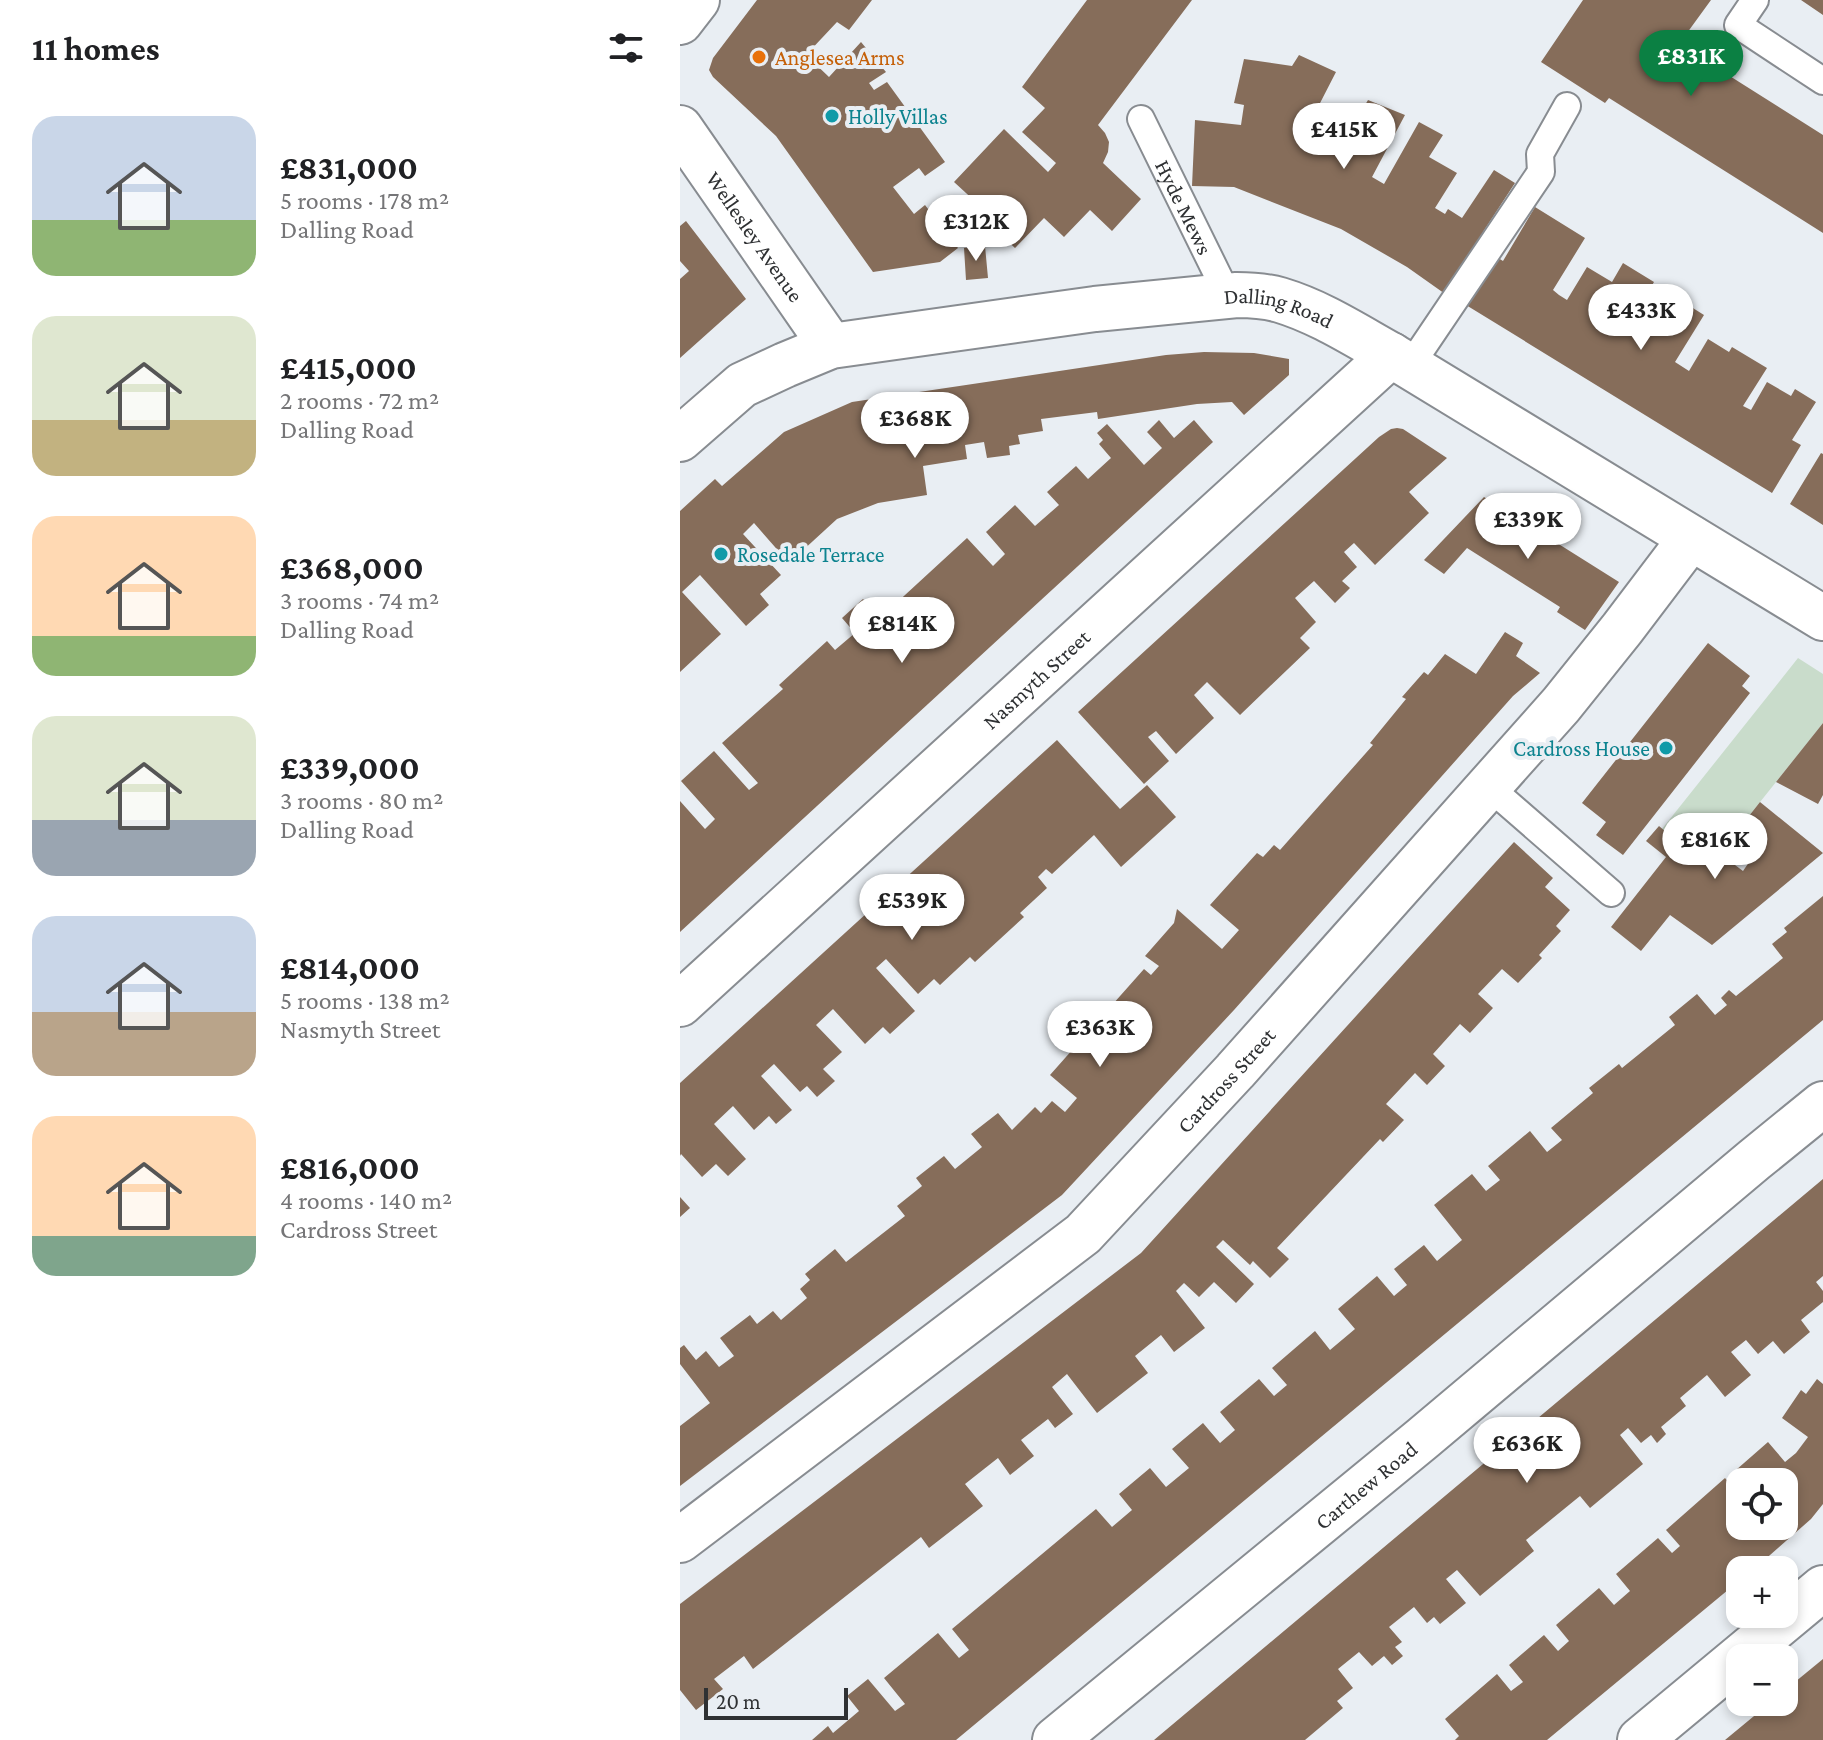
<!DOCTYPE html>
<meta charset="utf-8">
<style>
:root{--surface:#fff;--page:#f6f6f6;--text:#202124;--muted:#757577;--accent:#0b8043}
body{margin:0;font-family:"Crimson Pro",serif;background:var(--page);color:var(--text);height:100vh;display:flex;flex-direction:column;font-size:30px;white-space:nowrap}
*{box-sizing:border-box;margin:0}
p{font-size:26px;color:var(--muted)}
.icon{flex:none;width:44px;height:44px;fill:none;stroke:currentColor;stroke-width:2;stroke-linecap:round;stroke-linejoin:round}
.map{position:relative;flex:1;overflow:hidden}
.sheet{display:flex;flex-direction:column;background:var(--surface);width:680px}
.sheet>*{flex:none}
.tools{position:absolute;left:1046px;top:1468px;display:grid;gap:16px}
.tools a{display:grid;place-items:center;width:72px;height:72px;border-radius:16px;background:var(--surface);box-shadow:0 4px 12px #0003;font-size:40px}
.scale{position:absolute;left:24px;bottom:20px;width:144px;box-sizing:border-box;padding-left:8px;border:4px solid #2f3133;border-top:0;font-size:22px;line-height:28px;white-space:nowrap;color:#2f3133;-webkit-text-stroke:6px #e9eef3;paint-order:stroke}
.price{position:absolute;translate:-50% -68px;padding:0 18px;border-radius:28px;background:#fff;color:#222;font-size:26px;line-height:52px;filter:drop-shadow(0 2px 4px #0008)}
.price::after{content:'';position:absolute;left:50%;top:48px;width:24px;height:18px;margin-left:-12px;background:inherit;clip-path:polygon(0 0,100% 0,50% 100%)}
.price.on{background:var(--accent);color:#fff}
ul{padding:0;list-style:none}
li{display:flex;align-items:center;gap:24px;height:200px;padding:0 32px}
li span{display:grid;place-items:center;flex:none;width:224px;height:160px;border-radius:24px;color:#555}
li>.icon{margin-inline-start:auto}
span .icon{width:96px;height:96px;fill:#fffc;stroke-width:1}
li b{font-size:34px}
h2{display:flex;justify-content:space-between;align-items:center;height:96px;padding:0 32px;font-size:34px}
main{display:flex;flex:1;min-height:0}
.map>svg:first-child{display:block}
</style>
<main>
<section class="sheet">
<h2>11 homes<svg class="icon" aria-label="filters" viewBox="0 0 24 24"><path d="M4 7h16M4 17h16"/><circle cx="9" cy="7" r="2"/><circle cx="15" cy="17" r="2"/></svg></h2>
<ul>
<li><span style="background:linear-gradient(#c9d6e8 65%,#8fb573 0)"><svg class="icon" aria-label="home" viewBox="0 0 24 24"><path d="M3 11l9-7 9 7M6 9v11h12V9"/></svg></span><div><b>£831,000</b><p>5 rooms · 178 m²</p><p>Dalling Road</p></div></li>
<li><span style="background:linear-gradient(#dfe7d0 65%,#c2b280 0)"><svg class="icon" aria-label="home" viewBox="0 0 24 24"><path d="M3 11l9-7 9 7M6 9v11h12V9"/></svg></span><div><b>£415,000</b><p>2 rooms · 72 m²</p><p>Dalling Road</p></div></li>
<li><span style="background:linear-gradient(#ffd9b3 75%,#8fb573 0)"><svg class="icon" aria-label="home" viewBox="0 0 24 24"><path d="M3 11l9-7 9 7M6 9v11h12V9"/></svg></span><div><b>£368,000</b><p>3 rooms · 74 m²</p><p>Dalling Road</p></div></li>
<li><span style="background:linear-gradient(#dfe7d0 65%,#9aa5b1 0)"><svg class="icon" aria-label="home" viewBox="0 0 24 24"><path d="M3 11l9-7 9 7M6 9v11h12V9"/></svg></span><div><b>£339,000</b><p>3 rooms · 80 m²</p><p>Dalling Road</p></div></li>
<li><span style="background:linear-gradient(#c9d6e8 60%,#b9a48a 0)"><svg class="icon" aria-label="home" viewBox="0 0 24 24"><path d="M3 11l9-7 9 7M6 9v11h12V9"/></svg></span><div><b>£814,000</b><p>5 rooms · 138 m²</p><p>Nasmyth Street</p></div></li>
<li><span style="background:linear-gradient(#ffd9b3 75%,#7fa58c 0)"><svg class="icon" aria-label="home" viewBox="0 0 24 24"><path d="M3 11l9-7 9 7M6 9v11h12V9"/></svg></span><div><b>£816,000</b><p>4 rooms · 140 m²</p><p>Cardross Street</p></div></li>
</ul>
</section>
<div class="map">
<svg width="1143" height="1740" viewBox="0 0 1143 1740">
<rect width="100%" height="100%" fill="#e9eef3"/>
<!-- green -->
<path fill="#c9dccb" d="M 1118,658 L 1143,674 L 1143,723 L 1041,851 L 1025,839 L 1012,854 L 982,829 Z"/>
<!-- building -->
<path fill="#866d5a" d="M 77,0 L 192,0 L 169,30 L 157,22 L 126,55 L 149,77 L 181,42 L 206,72 L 189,83 L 194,90 L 207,82 L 265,162 L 245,176 L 239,168 L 213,187 L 234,214 L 245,205 L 278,248 L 260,262 L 193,272 L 96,136 L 33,77 L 29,70 L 33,58 Z
M 407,0 L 512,0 L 418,125 L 425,133 L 429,142 L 428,152 L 423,163 L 461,199 L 432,231 L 410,210 L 384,237 L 364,218 L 335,248 L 293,209 L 298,204 L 274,182 L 324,129 L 368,172 L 376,163 L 342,132 L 365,108 L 342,87 Z
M 903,0 L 1031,0 L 999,44 L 1143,135 L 1143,233 L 929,98 L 925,103 L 861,62 Z
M 1121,0 L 1143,0 L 1143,15 Z
M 619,55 L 656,72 L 638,107 L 675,122 L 688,100 L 725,115 L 692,177 L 704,184 L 739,122 L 763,135 L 749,157 L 777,173 L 755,208 L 765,214 L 768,209 L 782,218 L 814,170 L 835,183 L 803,232 L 809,237 L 768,296 L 727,267 L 661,229 L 554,187 L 512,186 L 515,120 L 561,125 L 564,105 L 554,103 L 564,59 L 612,66 Z
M 855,207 L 905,238 L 873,290 L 879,295 L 887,300 L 907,267 L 932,282 L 943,263 L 974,282 L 970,289 L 997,305 L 1000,300 L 1024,315 L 995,362 L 1009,371 L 1028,339 L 1049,352 L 1052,347 L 1087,368 L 1063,406 L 1071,410 L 1087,382 L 1111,396 L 1115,389 L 1136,402 L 1112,440 L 1121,445 L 1092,493 L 786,305 L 815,256 L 823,261 Z
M 6,221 L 66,299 L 0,358 L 0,279 L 9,271 L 0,261 L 0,226 Z
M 305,246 L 308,278 L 286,280 L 284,248 Z
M 524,352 L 574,353 L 609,359 L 609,375 L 564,415 L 552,402 L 517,404 L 418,419 L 417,412 L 361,419 L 363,431 L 338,435 L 340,444 L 329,446 L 330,455 L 307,458 L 304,442 L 285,445 L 287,459 L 243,466 L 247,495 L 198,503 L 157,519 L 109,563 L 74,523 L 63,534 L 101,575 L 80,594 L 89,605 L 66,626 L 20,575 L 2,592 L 41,634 L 0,672 L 0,511 L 35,479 L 42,486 L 104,432 L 172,402 L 486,355 Z
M 479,420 L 494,438 L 514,420 L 533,442 L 0,932 L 0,801 L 25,829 L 35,819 L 1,781 L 34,751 L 69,790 L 78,783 L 42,743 L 103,689 L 99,685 L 147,641 L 155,650 L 175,633 L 162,618 L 183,599 L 200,618 L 287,538 L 313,566 L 325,554 L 306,532 L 335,505 L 355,526 L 379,505 L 367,492 L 396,466 L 408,479 L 431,458 L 419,444 L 423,440 L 417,433 L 427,424 L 464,465 L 482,448 L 467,432 Z
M 717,428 L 723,429 L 767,458 L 729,492 L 749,513 L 695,565 L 674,543 L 664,552 L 677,567 L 662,581 L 670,588 L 655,603 L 634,581 L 615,598 L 636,622 L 620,638 L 630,648 L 560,715 L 527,682 L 514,695 L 534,718 L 496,754 L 476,731 L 468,737 L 489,761 L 464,784 L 398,712 L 699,437 L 711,429 Z
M 1141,453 L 1143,454 L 1143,525 L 1110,504 Z
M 804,497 L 939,582 L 905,630 L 877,612 L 880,607 L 787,548 L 764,574 L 744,560 Z
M 825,632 L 843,643 L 836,656 L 860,673 L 833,696 L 554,1010 L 382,1195 L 0,1486 L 0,1426 L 30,1403 L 0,1364 L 0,1348 L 4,1345 L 16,1360 L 26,1351 L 39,1367 L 54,1356 L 40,1338 L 70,1315 L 77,1324 L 93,1311 L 101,1320 L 127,1298 L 120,1289 L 130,1280 L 125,1274 L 155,1249 L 166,1262 L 225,1216 L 217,1206 L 242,1186 L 236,1178 L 264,1156 L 275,1169 L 302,1147 L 291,1134 L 318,1113 L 332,1130 L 355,1107 L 361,1113 L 372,1101 L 385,1112 L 397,1098 L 370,1075 L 464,969 L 471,975 L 479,966 L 465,956 L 494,923 L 497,909 L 542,949 L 559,930 L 530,905 L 577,853 L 583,857 L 594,845 L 600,850 L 693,745 L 690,743 L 726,699 L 722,697 L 744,672 L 748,675 L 765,654 L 796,674 Z
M 1028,643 L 1070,676 L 1062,686 L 1070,693 L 943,855 L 916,835 L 926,822 L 902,803 Z
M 1143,723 L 1143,795 L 1138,804 L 1096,782 Z
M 377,740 L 440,809 L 467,785 L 496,817 L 441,867 L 414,835 L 372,874 L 366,869 L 358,877 L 367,888 L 340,913 L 344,917 L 295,962 L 290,957 L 260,985 L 254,979 L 238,994 L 206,959 L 196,968 L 235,1011 L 210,1034 L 203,1027 L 185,1044 L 153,1009 L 136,1025 L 162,1052 L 143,1069 L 155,1081 L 137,1097 L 127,1086 L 120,1092 L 94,1064 L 81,1076 L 112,1110 L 96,1124 L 89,1116 L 74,1130 L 53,1106 L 34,1124 L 66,1159 L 48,1176 L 36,1164 L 22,1177 L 1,1154 L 0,1156 L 0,1083 Z
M 1080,802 L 1143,853 L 1032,945 L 990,915 L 961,951 L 931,927 L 986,857 L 966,841 L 979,826 L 1012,854 L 1025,839 L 1041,851 L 1039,853 L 1063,871 L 1076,852 L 1054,835 Z
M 834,842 L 873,878 L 865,887 L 890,910 L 876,926 L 881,931 L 859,955 L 862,958 L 838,983 L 822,969 L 798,994 L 813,1008 L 790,1033 L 780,1024 L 753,1054 L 765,1066 L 747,1085 L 735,1073 L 706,1104 L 724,1120 L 703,1142 L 700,1139 L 597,1248 L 609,1259 L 590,1278 L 573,1261 L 570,1265 L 543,1240 L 536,1247 L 574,1284 L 556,1303 L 534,1282 L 519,1297 L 504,1283 L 496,1291 L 525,1328 L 494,1352 L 481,1335 L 455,1356 L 468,1373 L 417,1413 L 387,1374 L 372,1387 L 393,1414 L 375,1428 L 368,1419 L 341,1440 L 354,1456 L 330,1475 L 318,1458 L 285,1484 L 303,1506 L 249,1548 L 241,1537 L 73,1669 L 64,1656 L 34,1679 L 43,1689 L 16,1710 L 0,1690 L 0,1604 L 461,1253 Z
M 1143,896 L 1143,1020 L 276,1740 L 132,1740 L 148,1726 L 153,1733 L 179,1711 L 167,1696 L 188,1679 L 215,1711 L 225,1704 L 204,1678 L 258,1633 L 279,1658 L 289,1650 L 272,1629 L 416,1509 L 432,1527 L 452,1510 L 439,1494 L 470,1468 L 486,1487 L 509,1468 L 492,1449 L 523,1423 L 540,1443 L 555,1430 L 540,1412 L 579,1379 L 594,1396 L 607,1385 L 592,1368 L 635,1331 L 650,1350 L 675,1329 L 658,1309 L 697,1276 L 714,1296 L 727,1285 L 714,1269 L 744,1245 L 757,1261 L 782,1240 L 754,1205 L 792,1174 L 806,1191 L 820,1180 L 808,1166 L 850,1131 L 867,1152 L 882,1140 L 871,1128 L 913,1093 L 909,1088 L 939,1064 L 942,1068 L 995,1025 L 989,1017 L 1017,994 L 1035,1015 L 1047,1005 L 1041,998 L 1049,990 L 1056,996 L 1103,958 L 1092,944 L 1107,932 L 1104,928 Z
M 1143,1179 L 1143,1276 L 1136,1282 L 1143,1291 L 1143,1302 L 1121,1320 L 1130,1332 L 1104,1354 L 1093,1341 L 1078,1354 L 1066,1340 L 1051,1352 L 1071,1375 L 1045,1397 L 1027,1375 L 1000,1398 L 1006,1406 L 981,1427 L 986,1434 L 977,1443 L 971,1435 L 961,1443 L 948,1428 L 940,1435 L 963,1464 L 910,1508 L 900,1496 L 846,1540 L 854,1551 L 800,1596 L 777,1570 L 766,1579 L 786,1603 L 760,1624 L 754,1617 L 747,1623 L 734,1607 L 709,1627 L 722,1642 L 715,1647 L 723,1656 L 712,1665 L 704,1656 L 692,1666 L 679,1652 L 658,1669 L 673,1688 L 657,1701 L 663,1708 L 625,1740 L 474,1740 Z
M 0,1197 L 10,1208 L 0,1217 Z
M 1137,1379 L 1143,1384 L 1143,1504 L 1131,1519 L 1073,1570 L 1060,1570 L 1060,1580 L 867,1740 L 775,1740 L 779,1736 L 765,1719 L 817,1674 L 831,1691 L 843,1682 L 829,1665 L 864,1635 L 878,1651 L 889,1641 L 876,1625 L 919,1588 L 934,1605 L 950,1591 L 936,1574 L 978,1538 L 992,1553 L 1000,1546 L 986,1530 L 1045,1478 L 1060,1496 L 1060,1526 L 1104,1526 L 1104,1482 L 1060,1482 L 1060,1491 L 1048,1477 L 1088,1442 L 1105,1462 L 1116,1453 L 1128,1437 L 1102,1418 L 1121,1390 L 1126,1394 Z
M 1143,1659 L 1143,1740 L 1045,1740 L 1091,1702 L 1104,1702 L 1104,1691 Z"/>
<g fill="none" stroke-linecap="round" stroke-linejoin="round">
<defs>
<g id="lane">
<path d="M 1075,0 L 1058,25 L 1143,81"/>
<path id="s1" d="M 461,119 L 548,296"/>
<path d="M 730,366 L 861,172 L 860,154 L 887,106"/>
<path d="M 809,787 L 931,893"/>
</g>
<g id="street">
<path d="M 0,22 L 17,0"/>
<path id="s2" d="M 0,128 L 151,346"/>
<path id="s3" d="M 0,439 L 62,385 L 105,365 L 151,346 L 415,309 L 557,295 C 571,295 586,296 600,300 C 640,312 675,335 711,355 L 1143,618"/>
<path id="s4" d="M 0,1004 L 711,355"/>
<path id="s5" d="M 0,1540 L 403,1234 L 555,1071 L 881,705 L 942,629 L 1011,538"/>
<path id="s6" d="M 375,1740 L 742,1439 L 1074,1160 L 1143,1104"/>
<path d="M 960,1740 L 1143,1588"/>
</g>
</defs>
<!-- lane casing -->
<use href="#lane" stroke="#888c91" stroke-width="30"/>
<!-- street casing -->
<use href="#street" stroke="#888c91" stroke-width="48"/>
<!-- lane -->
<use href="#lane" stroke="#fff" stroke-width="26"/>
<!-- street -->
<use href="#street" stroke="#fff" stroke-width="44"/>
</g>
<!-- markers -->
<circle fill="#e8710a" stroke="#e9eef3" stroke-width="3" cx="79" cy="57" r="8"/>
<g fill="#0f9aa8" stroke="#e9eef3" stroke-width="3">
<circle cx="152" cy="116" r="8"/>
<circle cx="41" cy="554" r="8"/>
<circle cx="986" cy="748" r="8"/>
</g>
<g text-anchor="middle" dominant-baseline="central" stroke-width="8" stroke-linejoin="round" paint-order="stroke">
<!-- food labels -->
<g font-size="22" fill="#c56008" stroke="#e9eef3" text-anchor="start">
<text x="95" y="57">Anglesea Arms</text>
</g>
<!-- culture labels -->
<g font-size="22" fill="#0d838f" stroke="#e9eef3" text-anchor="start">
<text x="168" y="116">Holly Villas</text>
<text x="57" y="554">Rosedale Terrace</text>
<text x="970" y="748" text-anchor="end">Cardross House</text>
</g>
<!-- street labels -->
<g font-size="22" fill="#2f3133" stroke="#e9eef3">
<text stroke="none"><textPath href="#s1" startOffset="98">Hyde Mews</textPath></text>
<text stroke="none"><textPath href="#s2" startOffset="132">Wellesley Avenue</textPath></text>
<text stroke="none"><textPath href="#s3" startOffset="632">Dalling Road</textPath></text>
<text stroke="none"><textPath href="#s4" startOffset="482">Nasmyth Street</textPath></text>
<text stroke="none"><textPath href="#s5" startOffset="716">Cardross Street</textPath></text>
<text stroke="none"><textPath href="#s6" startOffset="402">Carthew Road</textPath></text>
</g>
</g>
</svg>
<div class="tools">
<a><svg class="icon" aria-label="locate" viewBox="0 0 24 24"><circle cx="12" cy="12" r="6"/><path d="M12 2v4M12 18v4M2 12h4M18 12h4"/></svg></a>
<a>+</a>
<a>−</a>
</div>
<div class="scale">20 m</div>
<b class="price on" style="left:1011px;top:98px">£831K</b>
<b class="price" style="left:664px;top:171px">£415K</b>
<b class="price" style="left:296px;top:263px">£312K</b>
<b class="price" style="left:961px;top:352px">£433K</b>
<b class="price" style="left:235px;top:460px">£368K</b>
<b class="price" style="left:848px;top:561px">£339K</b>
<b class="price" style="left:222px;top:665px">£814K</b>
<b class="price" style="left:1035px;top:881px">£816K</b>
<b class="price" style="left:232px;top:942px">£539K</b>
<b class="price" style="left:420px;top:1069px">£363K</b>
<b class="price" style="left:847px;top:1485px">£636K</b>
</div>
</main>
